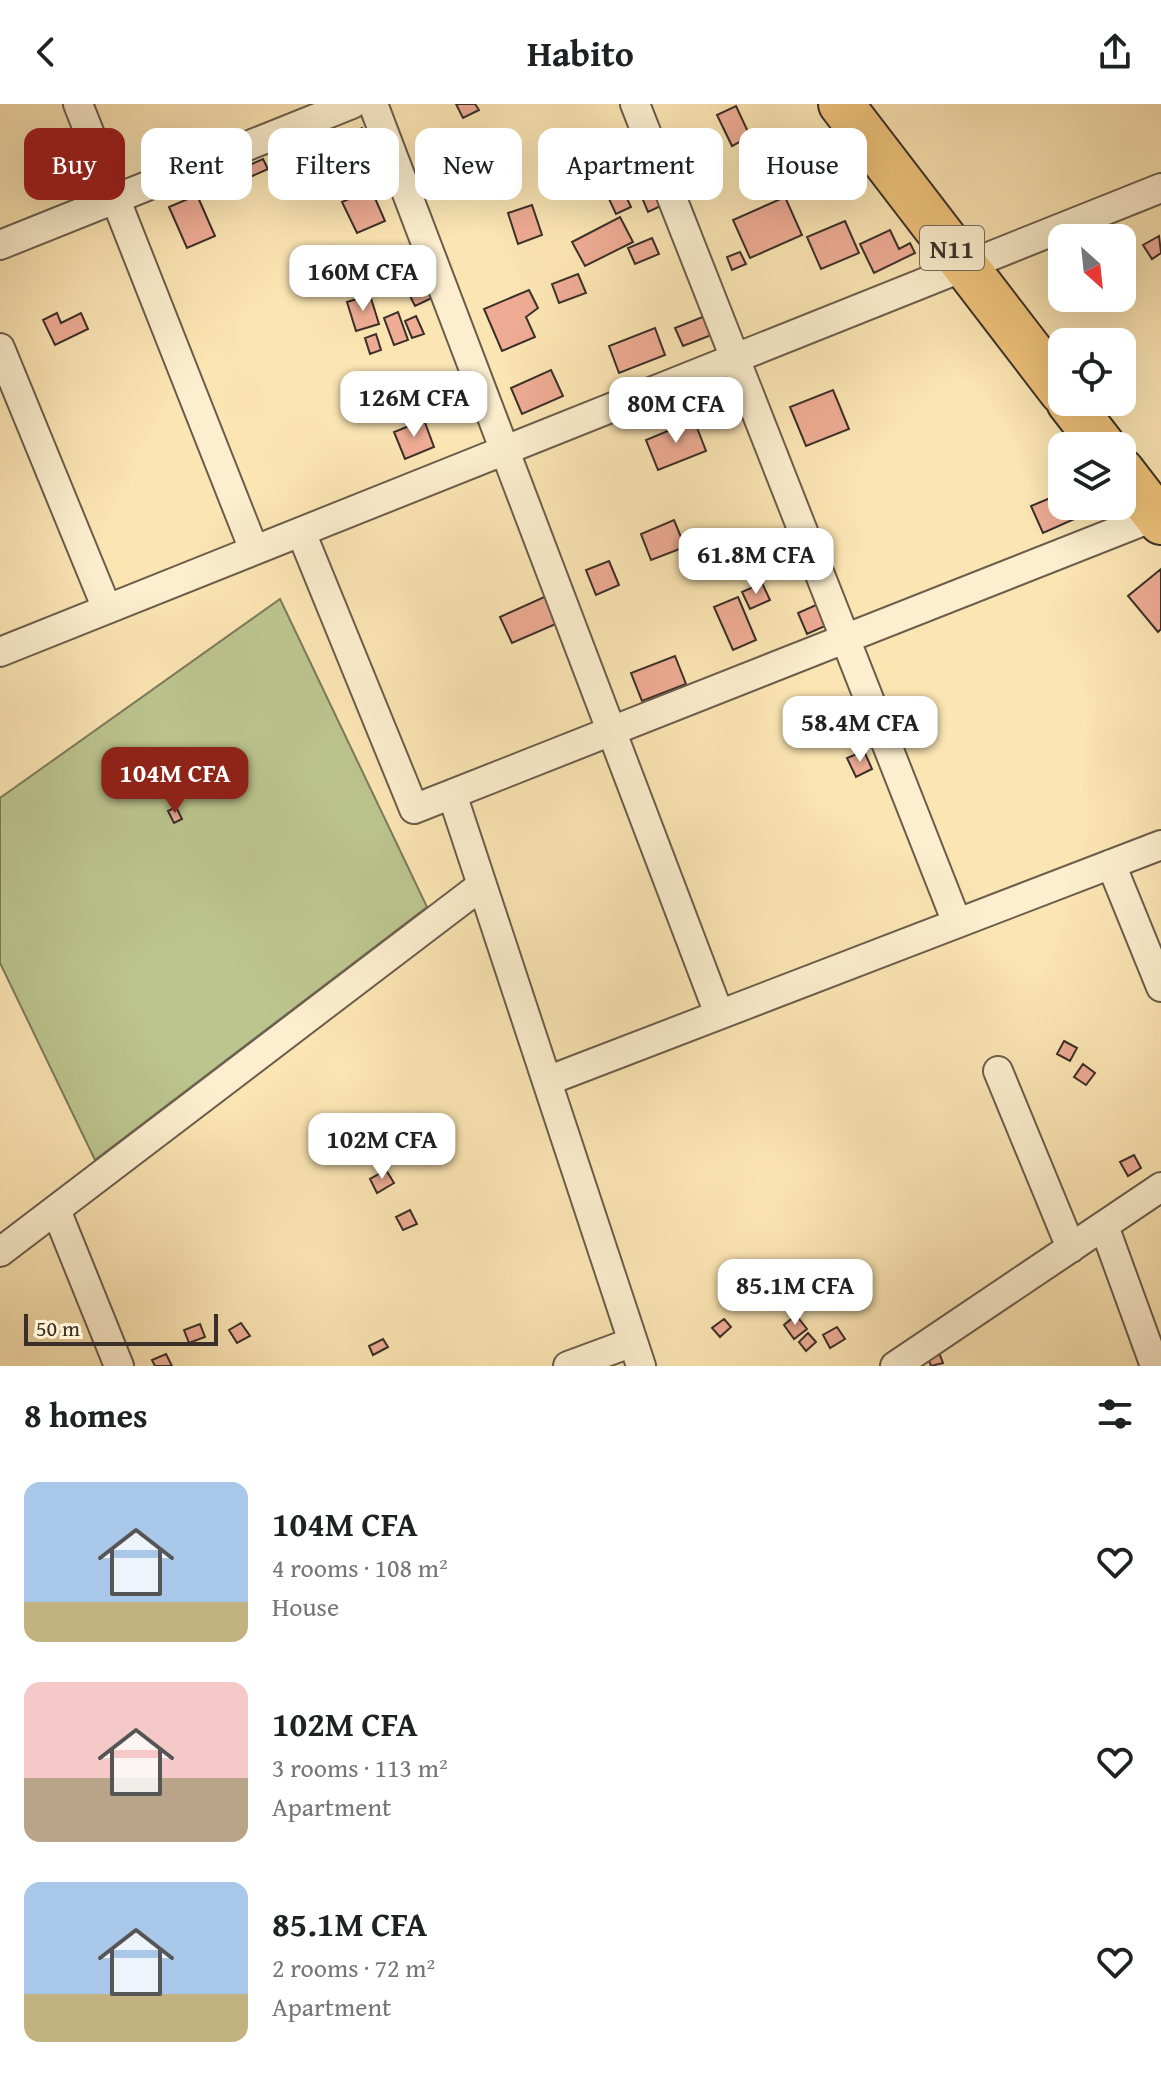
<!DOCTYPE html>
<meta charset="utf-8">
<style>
:root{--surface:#fff;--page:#f6f6f6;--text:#202124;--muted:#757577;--accent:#8f2418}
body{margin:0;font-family:"Gentium Book Plus",serif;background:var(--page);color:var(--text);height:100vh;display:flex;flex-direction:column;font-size:30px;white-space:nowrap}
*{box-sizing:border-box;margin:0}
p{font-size:26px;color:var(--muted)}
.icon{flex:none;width:44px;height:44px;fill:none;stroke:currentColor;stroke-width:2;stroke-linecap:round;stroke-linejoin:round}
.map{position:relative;height:1262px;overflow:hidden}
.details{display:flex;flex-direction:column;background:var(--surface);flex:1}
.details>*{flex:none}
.hud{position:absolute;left:24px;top:24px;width:1114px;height:72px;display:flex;gap:16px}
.needle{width:52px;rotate:153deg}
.fabs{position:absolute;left:1048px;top:120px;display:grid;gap:16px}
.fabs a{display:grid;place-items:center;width:88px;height:88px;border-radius:16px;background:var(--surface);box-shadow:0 8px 32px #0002;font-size:40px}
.scale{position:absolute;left:24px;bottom:20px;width:194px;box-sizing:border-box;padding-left:8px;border:4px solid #3b3029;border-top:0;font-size:22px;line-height:28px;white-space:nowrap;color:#3b3029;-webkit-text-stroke:6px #fceece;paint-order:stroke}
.price{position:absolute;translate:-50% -68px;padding:0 18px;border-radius:16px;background:#fff;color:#222;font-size:26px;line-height:52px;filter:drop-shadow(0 2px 4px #0008)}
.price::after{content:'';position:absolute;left:50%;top:48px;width:24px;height:18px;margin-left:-12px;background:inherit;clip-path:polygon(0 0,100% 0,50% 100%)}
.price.on{background:var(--accent);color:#fff}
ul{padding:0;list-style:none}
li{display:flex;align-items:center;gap:24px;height:200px;padding:0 24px}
li span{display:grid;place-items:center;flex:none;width:224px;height:160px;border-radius:16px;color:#555}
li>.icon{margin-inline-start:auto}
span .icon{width:96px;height:96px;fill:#fffc;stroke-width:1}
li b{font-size:34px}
h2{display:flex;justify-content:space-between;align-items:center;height:96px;padding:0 24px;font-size:34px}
.pill{padding:0 28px;border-radius:16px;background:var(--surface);box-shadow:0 8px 32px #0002;font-size:28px;line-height:72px}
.pill.on{background:var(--accent);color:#fff}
header{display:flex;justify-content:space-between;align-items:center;height:104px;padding:0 24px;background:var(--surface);font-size:36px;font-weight:600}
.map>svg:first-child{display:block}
</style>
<header><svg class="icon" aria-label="back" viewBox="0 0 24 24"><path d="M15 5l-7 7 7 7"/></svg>Habito<svg class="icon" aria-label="share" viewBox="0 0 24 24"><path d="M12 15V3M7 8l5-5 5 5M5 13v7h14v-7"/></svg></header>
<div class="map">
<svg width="1161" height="1262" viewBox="0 0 1161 1262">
<rect width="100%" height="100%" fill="#fbe5b3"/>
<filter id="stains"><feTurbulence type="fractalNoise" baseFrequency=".0025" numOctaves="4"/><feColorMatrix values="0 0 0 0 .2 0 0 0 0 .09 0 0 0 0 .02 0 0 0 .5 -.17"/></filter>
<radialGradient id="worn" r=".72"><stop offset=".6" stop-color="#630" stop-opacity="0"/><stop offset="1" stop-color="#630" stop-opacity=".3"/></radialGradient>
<!-- green -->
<path fill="#bcc58e" stroke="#7c7a5c" stroke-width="2" d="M 280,495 L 427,803 L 95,1056 L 0,859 L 0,694 Z"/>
<!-- building -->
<path fill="#eeac94" stroke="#3b3029" stroke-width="2" d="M 456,0 L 475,0 L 479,6 L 463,14 Z
M 736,2 L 750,32 L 732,42 L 717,11 Z
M 362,24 L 383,76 L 342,94 L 320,42 Z
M 638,25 L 655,68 L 628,79 L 611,36 Z
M 813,34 L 825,66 L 789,79 L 777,46 Z
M 504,47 L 514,69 L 481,85 L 471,63 Z
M 263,55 L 268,65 L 241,77 L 236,67 Z
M 654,77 L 665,100 L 648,108 L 638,84 Z
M 371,85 L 385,117 L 357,129 L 342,98 Z
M 624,88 L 631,103 L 616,110 L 609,95 Z
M 197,91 L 215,132 L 187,144 L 169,103 Z
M 785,93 L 802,131 L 750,154 L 733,116 Z
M 532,101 L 542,131 L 518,140 L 508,109 Z
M 620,113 L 633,138 L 585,162 L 572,138 Z
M 845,117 L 859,149 L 821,165 L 807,133 Z
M 890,126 L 899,145 L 910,139 L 915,149 L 874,169 L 860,140 Z
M 1159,132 L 1161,149 L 1152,155 L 1143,141 Z
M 652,134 L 659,150 L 635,160 L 628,144 Z
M 740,148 L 746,160 L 732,166 L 727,153 Z
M 357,150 L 368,183 L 344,191 L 333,158 Z
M 578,170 L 586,189 L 559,199 L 552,180 Z
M 425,171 L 436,192 L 415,202 L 410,192 L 419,188 L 413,177 Z
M 529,186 L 538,204 L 526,213 L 535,233 L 502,247 L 484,205 Z
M 370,191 L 379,220 L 356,227 L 347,198 Z
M 398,208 L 408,236 L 394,241 L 384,214 Z
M 715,208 L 722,227 L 683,242 L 675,224 Z
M 57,209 L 61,219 L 81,209 L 88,225 L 55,241 L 43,216 Z
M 416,212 L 424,230 L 412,234 L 405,217 Z
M 655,224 L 665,251 L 619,269 L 609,242 Z
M 376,230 L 381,246 L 370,250 L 365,234 Z
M 551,266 L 563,292 L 522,310 L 511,284 Z
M 465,273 L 477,302 L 451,313 L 439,284 Z
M 833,286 L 849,325 L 806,342 L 790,303 Z
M 424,316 L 434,343 L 405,355 L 394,328 Z
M 694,316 L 706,347 L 658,366 L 646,336 Z
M 1062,389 L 1062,402 L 1085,402 L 1088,409 L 1043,429 L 1031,402 Z
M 674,416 L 685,443 L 651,456 L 641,430 Z
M 609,457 L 619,481 L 596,491 L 586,466 Z
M 1161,465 L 1161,525 L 1158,528 L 1128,492 Z
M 762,479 L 770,496 L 750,505 L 742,488 Z
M 553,489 L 565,516 L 512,539 L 500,513 Z
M 738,493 L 756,536 L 733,546 L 714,503 Z
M 825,497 L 834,518 L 807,530 L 798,509 Z
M 675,552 L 686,580 L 642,597 L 631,569 Z
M 864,647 L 872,665 L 856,673 L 847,654 Z
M 176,703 L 182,715 L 174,719 L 168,707 Z
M 1064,937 L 1077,944 L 1070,957 L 1057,950 Z
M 1083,960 L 1095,969 L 1086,981 L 1074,973 Z
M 408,1030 L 414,1040 L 402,1048 L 395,1039 Z
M 1134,1051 L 1141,1064 L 1128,1072 L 1120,1058 Z
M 386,1066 L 394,1079 L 377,1089 L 370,1075 Z
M 410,1106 L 417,1120 L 403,1126 L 396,1113 Z
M 818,1179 L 826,1191 L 813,1199 L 805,1187 Z
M 796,1211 L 807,1225 L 794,1235 L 784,1221 Z
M 724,1215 L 731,1223 L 720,1233 L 712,1224 Z
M 241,1219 L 250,1232 L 237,1239 L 229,1226 Z
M 200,1220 L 205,1233 L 189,1239 L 184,1226 Z
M 837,1223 L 845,1235 L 830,1244 L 823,1231 Z
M 808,1229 L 816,1238 L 806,1247 L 799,1238 Z
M 383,1235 L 388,1243 L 373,1251 L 369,1242 Z
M 938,1246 L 943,1259 L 931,1262 L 927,1251 Z
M 166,1250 L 172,1262 L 155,1262 L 152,1256 Z"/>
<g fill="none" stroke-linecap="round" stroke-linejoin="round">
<defs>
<path id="street" d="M 78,0 L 254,446
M 373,0 L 719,910
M 635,0 L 957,819
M 0,141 L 352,0
M 0,244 L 107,505
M 301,428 L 414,705 L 1161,410
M 0,548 L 1161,84
M 452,690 L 641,1262
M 1111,760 L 1161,883
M 998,967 L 1071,1144
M 547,977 L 1161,741
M 56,1106 L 119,1262
M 1104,1122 L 1155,1262
M 0,1148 L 482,781
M 568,1262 L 633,1238
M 895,1262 L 1161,1083"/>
<path id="primary" d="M 841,0 L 1062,288
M 1069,298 L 1103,342
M 1122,367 L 1161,418"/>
</defs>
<!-- street casing -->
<use href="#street" stroke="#6b5d4c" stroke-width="32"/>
<!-- primary casing -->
<use href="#primary" stroke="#3b3029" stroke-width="48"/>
<!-- street -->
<use href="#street" stroke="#fceece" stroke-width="28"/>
<!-- primary -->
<use href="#primary" stroke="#eec27a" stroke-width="44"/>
</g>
<g text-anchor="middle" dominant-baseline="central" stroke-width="6" stroke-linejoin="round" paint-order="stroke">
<!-- shield labels -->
<rect fill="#fceece" stroke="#75695a" stroke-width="2" x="920" y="122" width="64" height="44" rx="6"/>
<g font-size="26" font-weight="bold" fill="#3b3029">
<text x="952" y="144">N11</text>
</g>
</g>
<rect width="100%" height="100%" filter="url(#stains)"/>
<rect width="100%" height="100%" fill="url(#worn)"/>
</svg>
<div class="fabs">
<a><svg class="needle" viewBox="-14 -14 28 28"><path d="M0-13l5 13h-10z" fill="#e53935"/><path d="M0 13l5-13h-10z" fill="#757577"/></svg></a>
<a><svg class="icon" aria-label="locate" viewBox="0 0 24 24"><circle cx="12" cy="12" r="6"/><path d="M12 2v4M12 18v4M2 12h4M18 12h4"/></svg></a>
<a><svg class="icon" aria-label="layers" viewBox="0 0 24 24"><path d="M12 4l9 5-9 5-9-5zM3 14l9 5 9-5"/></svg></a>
</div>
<div class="scale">50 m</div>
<b class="price" style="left:363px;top:209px">160M CFA</b>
<b class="price" style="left:414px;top:335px">126M CFA</b>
<b class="price" style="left:676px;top:341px">80M CFA</b>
<b class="price" style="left:756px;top:492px">61.8M CFA</b>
<b class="price" style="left:860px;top:660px">58.4M CFA</b>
<b class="price on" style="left:175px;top:711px">104M CFA</b>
<b class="price" style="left:382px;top:1077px">102M CFA</b>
<b class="price" style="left:795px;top:1223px">85.1M CFA</b>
<div class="hud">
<a class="pill on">Buy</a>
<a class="pill">Rent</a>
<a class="pill">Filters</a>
<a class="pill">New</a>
<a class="pill">Apartment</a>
<a class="pill">House</a>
</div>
</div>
<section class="details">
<h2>8 homes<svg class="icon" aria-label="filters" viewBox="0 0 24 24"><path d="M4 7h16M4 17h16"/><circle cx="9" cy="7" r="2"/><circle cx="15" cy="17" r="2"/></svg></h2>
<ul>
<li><span style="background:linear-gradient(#a9c7e8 75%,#c2b280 0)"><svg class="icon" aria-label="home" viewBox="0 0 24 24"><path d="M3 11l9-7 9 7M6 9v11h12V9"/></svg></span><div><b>104M CFA</b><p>4 rooms · 108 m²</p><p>House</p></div><svg class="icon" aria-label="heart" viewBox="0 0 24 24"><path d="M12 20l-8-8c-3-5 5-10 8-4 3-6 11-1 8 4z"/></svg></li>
<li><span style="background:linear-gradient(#f6c9c9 60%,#b9a48a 0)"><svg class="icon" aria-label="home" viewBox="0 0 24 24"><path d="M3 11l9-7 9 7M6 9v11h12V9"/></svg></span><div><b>102M CFA</b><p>3 rooms · 113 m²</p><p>Apartment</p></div><svg class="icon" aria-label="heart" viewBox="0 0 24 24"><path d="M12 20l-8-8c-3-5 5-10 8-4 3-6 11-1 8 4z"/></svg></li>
<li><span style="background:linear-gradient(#a9c7e8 70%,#c2b280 0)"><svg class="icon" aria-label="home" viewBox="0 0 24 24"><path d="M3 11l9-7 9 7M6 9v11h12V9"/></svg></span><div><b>85.1M CFA</b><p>2 rooms · 72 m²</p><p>Apartment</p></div><svg class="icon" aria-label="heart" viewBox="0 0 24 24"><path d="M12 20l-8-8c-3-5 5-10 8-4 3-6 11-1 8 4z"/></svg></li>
</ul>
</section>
